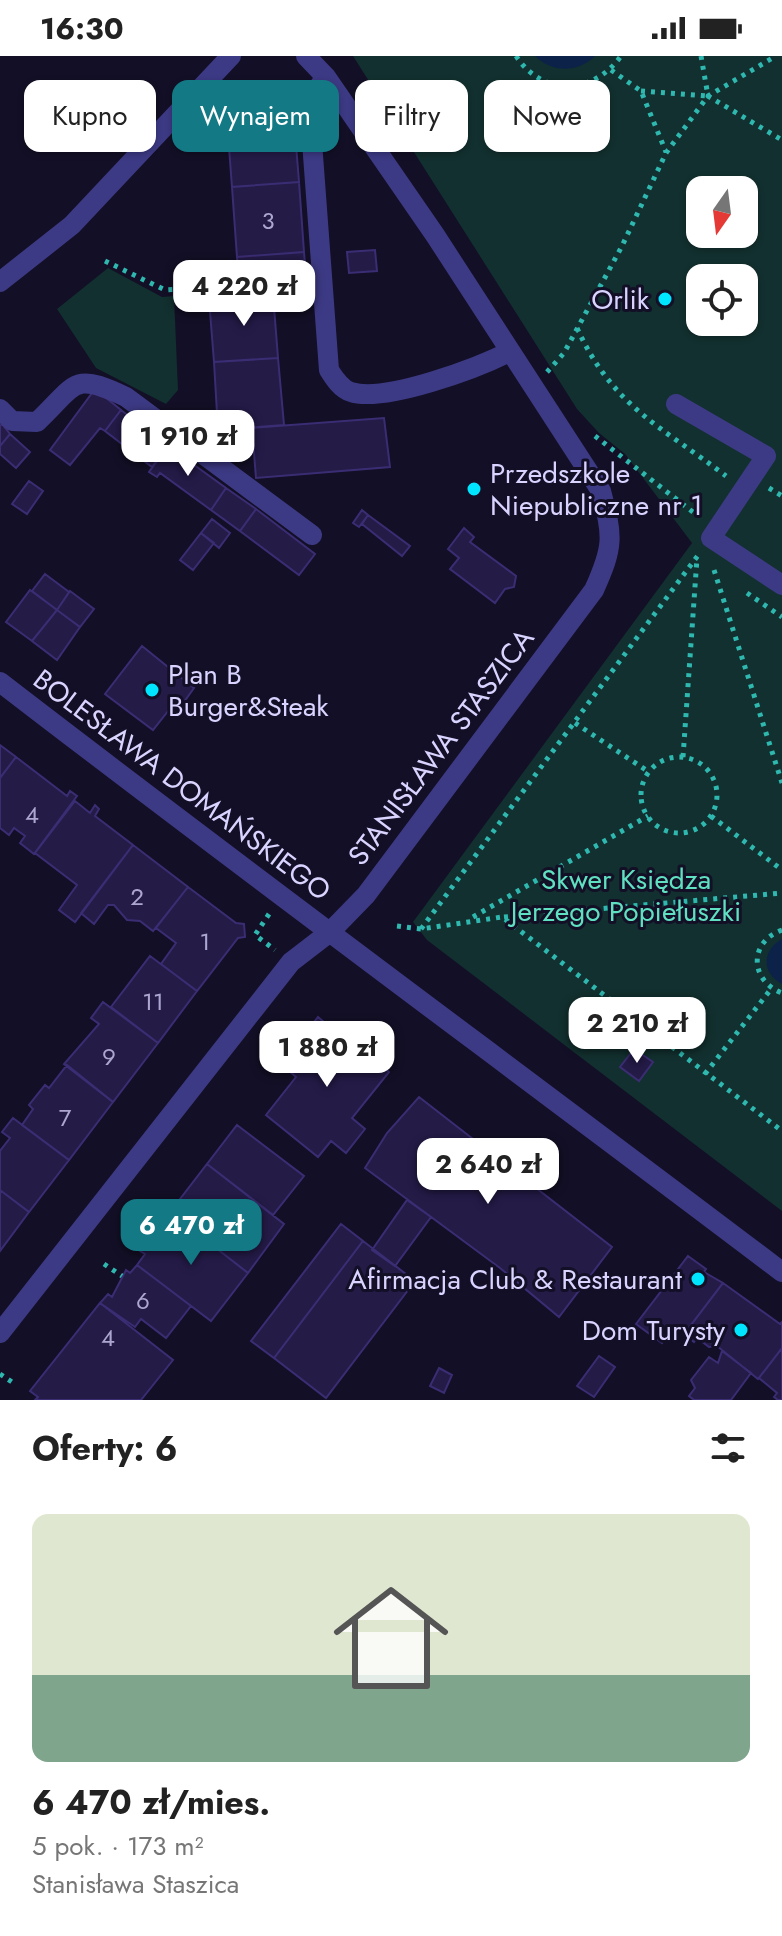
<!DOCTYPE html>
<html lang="pl">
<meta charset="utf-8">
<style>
:root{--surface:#fff;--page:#f6f6f6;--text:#222;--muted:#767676;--accent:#137a85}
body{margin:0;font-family:Jost,sans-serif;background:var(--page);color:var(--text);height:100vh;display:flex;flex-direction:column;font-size:30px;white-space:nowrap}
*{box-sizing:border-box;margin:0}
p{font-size:26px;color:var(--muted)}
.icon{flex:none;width:44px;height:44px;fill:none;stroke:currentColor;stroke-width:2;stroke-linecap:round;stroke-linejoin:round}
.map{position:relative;height:1344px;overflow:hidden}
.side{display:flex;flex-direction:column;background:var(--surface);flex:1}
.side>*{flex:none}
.hud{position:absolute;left:24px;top:24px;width:734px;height:72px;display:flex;gap:16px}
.needle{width:52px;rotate:194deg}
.buttons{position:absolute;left:686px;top:120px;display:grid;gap:16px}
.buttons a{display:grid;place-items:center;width:72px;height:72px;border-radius:16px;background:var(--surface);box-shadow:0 2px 6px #0004;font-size:40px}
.price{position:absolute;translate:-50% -68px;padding:0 18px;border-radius:16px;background:#fff;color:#222;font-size:26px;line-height:52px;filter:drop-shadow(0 2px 4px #0008)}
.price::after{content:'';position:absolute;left:50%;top:48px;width:24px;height:18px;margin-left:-12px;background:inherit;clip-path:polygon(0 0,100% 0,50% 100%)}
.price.current{background:var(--accent);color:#fff}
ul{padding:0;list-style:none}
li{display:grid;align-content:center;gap:16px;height:424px;padding:0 32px}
li span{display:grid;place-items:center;height:248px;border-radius:16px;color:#555}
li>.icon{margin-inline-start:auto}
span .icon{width:144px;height:144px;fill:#fffc;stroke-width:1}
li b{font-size:34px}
h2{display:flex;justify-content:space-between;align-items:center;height:96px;padding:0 32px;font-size:34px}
.chip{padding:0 28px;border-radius:16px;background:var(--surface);box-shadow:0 2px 6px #0004;font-size:28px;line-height:72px}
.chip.current{background:var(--accent);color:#fff}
.status{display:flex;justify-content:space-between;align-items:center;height:56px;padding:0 40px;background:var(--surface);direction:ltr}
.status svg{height:22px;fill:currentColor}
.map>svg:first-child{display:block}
</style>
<div class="status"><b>16:30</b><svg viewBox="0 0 49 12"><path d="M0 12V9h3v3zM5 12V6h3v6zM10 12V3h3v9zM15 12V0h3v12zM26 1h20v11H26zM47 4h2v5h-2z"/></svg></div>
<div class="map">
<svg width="782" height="1344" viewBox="0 0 782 1344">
<rect width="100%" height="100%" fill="#130f26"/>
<!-- green -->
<path fill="#12302f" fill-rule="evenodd" d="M 353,0 L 782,0 L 782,1155 L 427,884 L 413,866 L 692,487 L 625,398 L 599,377 L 577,353 ZM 700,134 L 744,134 L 744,178 L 700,178 ZM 700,222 L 744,222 L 744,266 L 700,266 Z
M 108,212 L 162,241 L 174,240 L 178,334 L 166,348 L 96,312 L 57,253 Z"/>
<!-- water -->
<path fill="#0c2248" d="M 535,0 L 595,0 C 578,17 552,17 535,0 Z
M 782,883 L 782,928 C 761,917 762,894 782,883 Z"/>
<!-- building -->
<path fill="#241b47" stroke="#3b2d73" stroke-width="2" d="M 251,63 L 251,67 L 294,64 L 299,126 L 232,131 L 227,65 Z
M 299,126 L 304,196 L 237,201 L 232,131 Z
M 375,194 L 377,215 L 349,217 L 347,196 Z
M 304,196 L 306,220 L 239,224 L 237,201 Z
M 273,238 L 278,302 L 214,306 L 209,243 Z
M 278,302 L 284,369 L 218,374 L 214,306 Z
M 95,333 L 121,354 L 105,375 L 100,372 L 70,409 L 50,394 Z
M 121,354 L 168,390 L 152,411 L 105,375 Z
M 384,362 L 390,411 L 256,422 L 252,372 Z
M 2,368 L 10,378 L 0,390 L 0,370 Z
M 10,378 L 30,396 L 16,412 L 0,398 L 0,390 Z
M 168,390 L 226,432 L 211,454 L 160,417 L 157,421 L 149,416 Z
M 29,425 L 43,435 L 27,458 L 12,448 Z
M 226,432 L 256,453 L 240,475 L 211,454 Z
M 256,453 L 315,498 L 299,519 L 240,475 Z
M 362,454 L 368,459 L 359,471 L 353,467 Z
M 368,459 L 410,490 L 402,500 L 362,468 Z
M 212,463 L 230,477 L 219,492 L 201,477 Z
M 464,472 L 474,481 L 470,486 L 516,520 L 514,531 L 505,533 L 495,547 L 450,513 L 459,502 L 448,493 Z
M 201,477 L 214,487 L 193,514 L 180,504 Z
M 45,518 L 69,536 L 57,554 L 32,535 Z
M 30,534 L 57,554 L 32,585 L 6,566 Z
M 70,535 L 94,553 L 80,571 L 57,554 Z
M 57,554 L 80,571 L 57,604 L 32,585 Z
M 142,590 L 194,632 L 184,646 L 176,645 L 153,674 L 105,638 Z
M 0,689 L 16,701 L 0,722 Z
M 16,701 L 67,740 L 70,735 L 77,740 L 34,798 L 20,787 L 25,780 L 14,772 L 9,779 L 0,772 L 0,722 Z
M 75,745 L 90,757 L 95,749 L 99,753 L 95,760 L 133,789 L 75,866 L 59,854 L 77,829 L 35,797 Z
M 133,789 L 188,831 L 153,875 L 140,865 L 127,864 L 114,849 L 108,849 L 94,868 L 81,857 Z
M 188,831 L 236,867 L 244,868 L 245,881 L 238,882 L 197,935 L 161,908 L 176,887 L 156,872 Z
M 150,900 L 197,935 L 158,987 L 111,951 Z
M 103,946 L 158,987 L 113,1046 L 64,1008 L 99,968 L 91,962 Z
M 318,961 L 342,981 L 346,976 L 389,1016 L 352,1062 L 365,1073 L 346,1097 L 331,1085 L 318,1101 L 266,1059 L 296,1021 L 281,1008 L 308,980 L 305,978 Z
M 634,993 L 653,1006 L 639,1025 L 620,1011 Z
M 67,1009 L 113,1046 L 69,1104 L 22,1069 L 33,1053 L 29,1049 L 45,1029 L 49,1032 Z
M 419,1041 L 612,1191 L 559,1261 L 500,1212 L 365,1112 L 387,1077 Z
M 13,1062 L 69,1104 L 29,1156 L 0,1134 L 0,1095 L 10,1082 L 2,1076 Z
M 237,1069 L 304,1120 L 273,1159 L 207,1108 Z
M 207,1108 L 284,1168 L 248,1217 L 170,1156 Z
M 0,1134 L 29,1156 L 0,1195 Z
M 407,1144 L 431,1161 L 395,1210 L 372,1194 Z
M 170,1156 L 248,1217 L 211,1265 L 137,1209 L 145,1198 L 140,1195 Z
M 341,1168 L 363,1185 L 274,1302 L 251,1285 Z
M 363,1185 L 415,1225 L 326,1342 L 274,1302 Z
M 688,1200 L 706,1213 L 704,1216 L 723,1227 L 685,1277 L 675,1270 L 662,1287 L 636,1268 Z
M 137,1209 L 191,1250 L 166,1282 L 141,1263 L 135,1271 L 100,1247 L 108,1238 L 112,1241 L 126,1214 L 130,1217 Z
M 723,1227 L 780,1268 L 782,1266 L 782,1292 L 758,1323 L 717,1290 L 709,1291 L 697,1282 L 694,1286 L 684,1278 Z
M 100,1247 L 173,1304 L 141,1344 L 35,1344 L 38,1341 L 30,1335 Z
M 782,1292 L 782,1344 L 778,1344 L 774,1341 L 777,1337 L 759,1322 Z
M 722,1295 L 751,1317 L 731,1344 L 694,1344 L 689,1340 L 695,1332 L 691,1324 L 709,1301 L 718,1307 Z
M 599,1300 L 615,1311 L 594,1341 L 577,1330 Z
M 439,1312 L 452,1319 L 444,1337 L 430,1330 Z"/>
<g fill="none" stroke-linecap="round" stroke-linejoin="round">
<!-- path -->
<path stroke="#2fb8b0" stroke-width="5" stroke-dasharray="4 6" stroke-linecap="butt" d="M 516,0 C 543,41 593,39 621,0
M 701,0 L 708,40 L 782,84
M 611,14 L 641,35 L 666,96
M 641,35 L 708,40
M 105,205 L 165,234 L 299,227
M 577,272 C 613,351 662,371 726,420
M 547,316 L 564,297 L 622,190 L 666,97 L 708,40 L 776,0
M 595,380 L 698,460
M 769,432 L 782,440
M 714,514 L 782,727
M 747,537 L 782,561
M 575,667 L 649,716
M641 739a38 38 0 1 1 76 0a38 38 0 1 1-76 0Z
M 683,701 L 697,502
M 711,760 L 782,814
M 269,858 L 255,879 L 275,894
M 473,861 L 648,760
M 504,861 L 782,837
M 397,870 L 421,873 L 502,861 L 782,1075
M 421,873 L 699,498
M 782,874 C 748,886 750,925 782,937
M 705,1018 L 771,933
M 104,1208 L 122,1220
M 0,1318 L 15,1328"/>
<!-- minor -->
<path stroke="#3d3a85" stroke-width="20" d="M 326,21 L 312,40 L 310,59 L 329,314 C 334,322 341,333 351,336 C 384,347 478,312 509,296
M 0,226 L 72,169 L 231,0
M 676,348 L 766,400 L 711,482 L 782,529
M 0,353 L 12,365 L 37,366 C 77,328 72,315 126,341 L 312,479
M 0,626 C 258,825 522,1019 782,1216
M 0,1277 L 291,906 L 330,876 L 366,839 L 594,534 C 614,490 613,481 601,435 L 435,179 L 326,21 L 306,0"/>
</g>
<!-- markers -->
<g fill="#00e5ff" stroke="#130f26" stroke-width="3">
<circle cx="665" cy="243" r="8"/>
<circle cx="474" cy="433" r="8"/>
<circle cx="152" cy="634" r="8"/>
<circle cx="698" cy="1223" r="8"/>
<circle cx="741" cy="1274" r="8"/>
</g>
<g text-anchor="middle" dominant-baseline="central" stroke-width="6" stroke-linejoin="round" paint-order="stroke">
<!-- number labels -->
<g font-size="24" fill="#aca6d1">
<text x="268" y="164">3</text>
<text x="32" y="758">4</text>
<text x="137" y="840">2</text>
<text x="205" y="885">1</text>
<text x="153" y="945">11</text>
<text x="109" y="1000">9</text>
<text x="65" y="1061">7</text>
<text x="143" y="1244">6</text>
<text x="108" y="1281">4</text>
</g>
<!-- poi labels -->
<g font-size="28" fill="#d9d4ff" stroke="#130f26" text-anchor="end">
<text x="649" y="243">Orlik</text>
<text x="490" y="417" text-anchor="start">Przedszkole<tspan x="490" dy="32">Niepubliczne nr 1</tspan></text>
<text x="168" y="618" text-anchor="start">Plan B<tspan x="168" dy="32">Burger&amp;Steak</tspan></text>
<text x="682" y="1223">Afirmacja Club &amp; Restaurant</text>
<text x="725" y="1274">Dom Turysty</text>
</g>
<!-- street labels -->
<g font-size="28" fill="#d9d4ff" stroke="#130f26">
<text transform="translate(441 691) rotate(-53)">STANISŁAWA STASZICA</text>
<text transform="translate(182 729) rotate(37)">BOLESŁAWA DOMAŃSKIEGO</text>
</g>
<!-- park labels -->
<g font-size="28" fill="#5fe0c0" stroke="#130f26">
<text x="626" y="823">Skwer Księdza<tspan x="626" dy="32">Jerzego Popiełuszki</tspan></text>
</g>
</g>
</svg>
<div class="buttons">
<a><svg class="needle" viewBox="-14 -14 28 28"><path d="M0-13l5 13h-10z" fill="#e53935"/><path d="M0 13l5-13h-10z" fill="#767676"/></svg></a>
<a><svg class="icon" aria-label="locate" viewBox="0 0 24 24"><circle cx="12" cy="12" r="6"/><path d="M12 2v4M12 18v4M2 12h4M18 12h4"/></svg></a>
</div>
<b class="price" style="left:244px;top:272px">4 220 zł</b>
<b class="price" style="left:188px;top:422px">1 910 zł</b>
<b class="price" style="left:637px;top:1009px">2 210 zł</b>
<b class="price" style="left:327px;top:1033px">1 880 zł</b>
<b class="price" style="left:488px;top:1150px">2 640 zł</b>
<b class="price current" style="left:191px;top:1211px">6 470 zł</b>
<div class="hud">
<a class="chip">Kupno</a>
<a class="chip current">Wynajem</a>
<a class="chip">Filtry</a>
<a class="chip">Nowe</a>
</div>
</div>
<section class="side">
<h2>Oferty: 6<svg class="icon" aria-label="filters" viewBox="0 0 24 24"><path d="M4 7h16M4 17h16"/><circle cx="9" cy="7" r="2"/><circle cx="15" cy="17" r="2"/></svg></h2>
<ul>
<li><span style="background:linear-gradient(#dfe7d0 65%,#7fa58c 0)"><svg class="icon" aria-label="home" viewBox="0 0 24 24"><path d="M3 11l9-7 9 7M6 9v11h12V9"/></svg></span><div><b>6 470 zł/mies.</b><p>5 pok. · 173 m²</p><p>Stanisława Staszica</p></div></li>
</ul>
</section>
